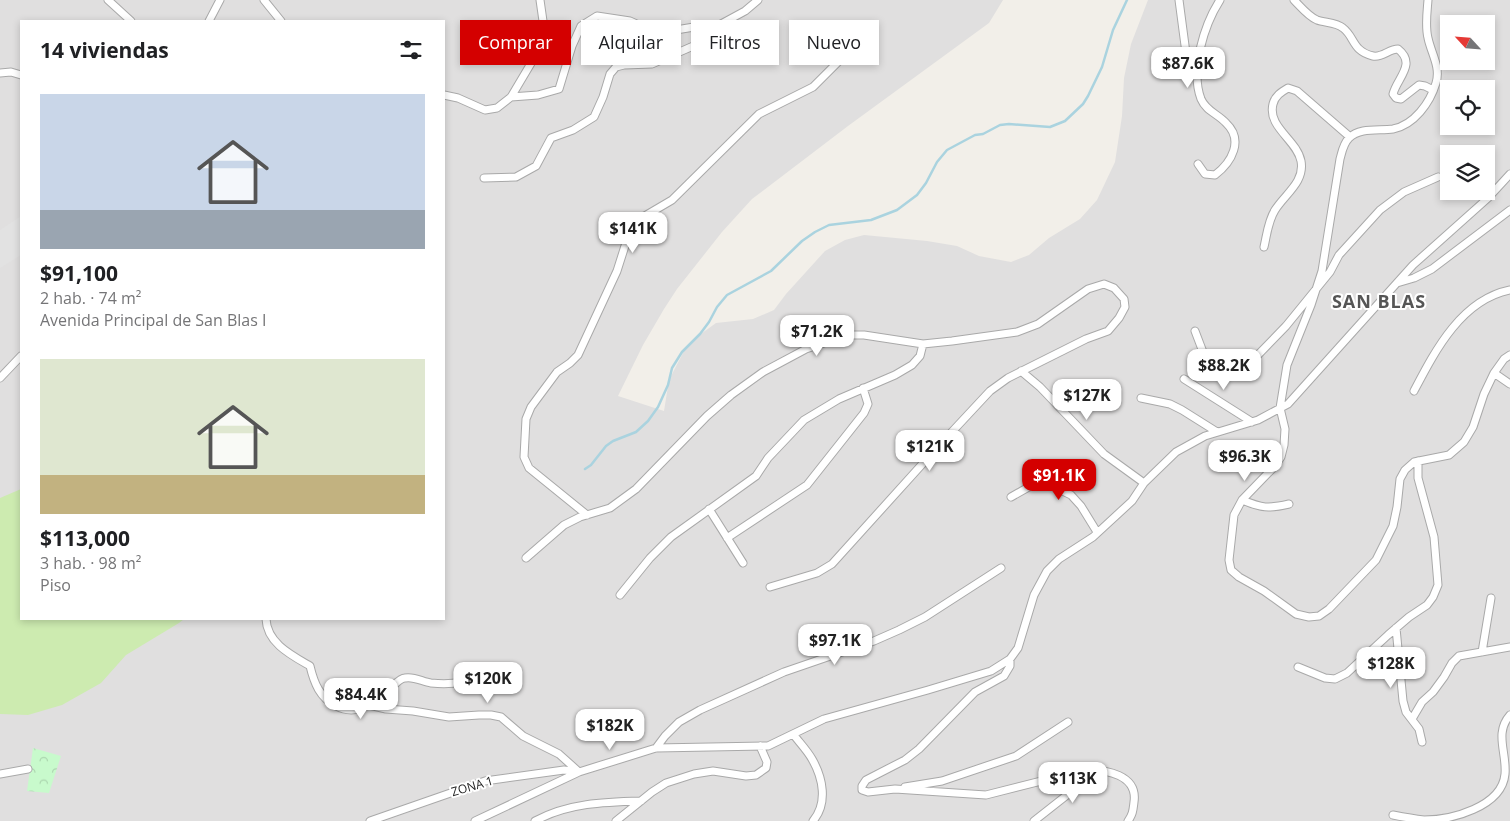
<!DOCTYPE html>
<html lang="es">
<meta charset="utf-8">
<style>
:root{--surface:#fff;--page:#f6f6f6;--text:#202124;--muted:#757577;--accent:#d40000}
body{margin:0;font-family:"Open Sans",sans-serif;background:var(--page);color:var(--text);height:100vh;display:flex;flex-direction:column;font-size:19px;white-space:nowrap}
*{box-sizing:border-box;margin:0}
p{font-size:16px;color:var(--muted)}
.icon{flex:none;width:28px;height:28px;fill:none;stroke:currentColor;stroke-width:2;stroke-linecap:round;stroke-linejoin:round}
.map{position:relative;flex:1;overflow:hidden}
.details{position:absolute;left:20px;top:20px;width:425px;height:600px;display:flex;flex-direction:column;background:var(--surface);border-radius:0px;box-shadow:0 2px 8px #0003}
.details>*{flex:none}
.top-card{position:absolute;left:460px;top:20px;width:475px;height:45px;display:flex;gap:10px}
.needle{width:32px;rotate:296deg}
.controls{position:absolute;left:1440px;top:15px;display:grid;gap:10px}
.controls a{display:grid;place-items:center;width:55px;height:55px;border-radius:0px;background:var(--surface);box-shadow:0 2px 8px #0003;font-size:25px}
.price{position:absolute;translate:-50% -42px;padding:0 11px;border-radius:10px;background:#fff;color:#222;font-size:16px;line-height:32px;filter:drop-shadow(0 1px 2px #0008)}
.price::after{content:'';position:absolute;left:50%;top:30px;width:15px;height:11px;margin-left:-8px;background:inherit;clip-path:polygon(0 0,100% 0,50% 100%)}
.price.current{background:var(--accent);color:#fff}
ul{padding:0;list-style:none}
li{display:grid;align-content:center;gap:10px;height:265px;padding:0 20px}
li span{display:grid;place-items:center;height:155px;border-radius:0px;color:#555}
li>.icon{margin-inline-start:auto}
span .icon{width:90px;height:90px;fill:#fffc;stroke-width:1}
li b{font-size:21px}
h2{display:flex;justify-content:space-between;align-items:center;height:60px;padding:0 20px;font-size:21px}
.pill{padding:0 18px;border-radius:0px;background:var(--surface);box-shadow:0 2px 8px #0003;font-size:18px;line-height:45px}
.pill.current{background:var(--accent);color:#fff}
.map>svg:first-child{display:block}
</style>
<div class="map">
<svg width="1510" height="821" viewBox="0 0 1510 821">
<defs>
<pattern id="park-crowns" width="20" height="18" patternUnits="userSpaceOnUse" patternTransform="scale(1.25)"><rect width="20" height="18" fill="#c8facc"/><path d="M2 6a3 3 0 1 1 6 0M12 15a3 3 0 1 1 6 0" fill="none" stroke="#acd6af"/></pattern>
</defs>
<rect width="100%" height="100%" fill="#f2efe9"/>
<!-- residential -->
<path fill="#e0dfdf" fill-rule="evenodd" d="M 0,0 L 1003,0 L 989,23 L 848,126 L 752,199 L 722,232 L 677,289 L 664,309 L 643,345 L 618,396 L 664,411 L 669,380 L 685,349 L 698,336 L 716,323 L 753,319 L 774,310 L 786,294 L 825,251 L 845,240 L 864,235 L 927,241 L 957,246 L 979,256 L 1011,262 L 1029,255 L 1049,238 L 1080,219 L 1097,200 L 1115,162 L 1122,116 L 1124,78 L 1131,44 L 1148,0 L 1510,0 L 1510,821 L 0,821 ZM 21,21 L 444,21 L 444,619 L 21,619 ZM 1449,24 L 1486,24 L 1486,61 L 1449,61 ZM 1449,89 L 1486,89 L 1486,126 L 1449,126 ZM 1449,154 L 1486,154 L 1486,191 L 1449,191 Z"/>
<!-- grass -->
<path fill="#cdebb0" d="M 21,489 L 21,619 L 184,619 L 179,623 L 126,655 L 101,683 L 62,705 L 28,715 L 0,714 L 0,498 Z"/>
<!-- park -->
<path fill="url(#park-crowns)" d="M 33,748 L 61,756 L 49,793 L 27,791 Z"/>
<!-- parking -->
<path fill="#e2e2e2" d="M 21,216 L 21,255 L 0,268 L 0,230 Z"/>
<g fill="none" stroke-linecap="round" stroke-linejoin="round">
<!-- stream -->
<path stroke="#aad3df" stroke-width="2.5" d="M 585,469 L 591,465 L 606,446 L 613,441 L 636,432 L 648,421 L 658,407 L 668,385 L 672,368 L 682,352 L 700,334 L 709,322 L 717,307 L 727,295 L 771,271 L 802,241 L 815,232 L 829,225 L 871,220 L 897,210 L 917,195 L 926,183 L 937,162 L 947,150 L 975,135 L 983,134 L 1000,125 L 1009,124 L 1050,127 L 1065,121 L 1083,104 L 1088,96 L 1102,67 L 1113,30 L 1127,0"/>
<defs>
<path id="minor" d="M 108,0 L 131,21
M 264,0 L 281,21
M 1179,0 L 1186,53 L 1190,66 L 1198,73
M 1294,0 C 1301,7 1308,16 1317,20 C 1325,23 1336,22 1343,28 C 1355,37 1352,51 1373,56 C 1382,58 1389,49 1398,49 C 1417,64 1397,78 1393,94 L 1396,98 L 1401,99 L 1419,85 L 1425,86 L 1433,90
M 1428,0 C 1427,13 1425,26 1428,38 C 1431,53 1441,67 1436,83 C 1430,103 1414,125 1393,129 C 1379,131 1360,127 1349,138 C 1343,144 1342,152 1340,159 L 1322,271 L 1311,305 L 1287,365 L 1280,408 L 1285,429 L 1284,445 L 1281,457 L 1274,467 L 1242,500 L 1234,515 L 1229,560 L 1231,570 L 1239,577 L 1264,591 L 1296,614 L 1309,617 L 1319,616 L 1329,609 L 1376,560 L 1393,526 L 1397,507 L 1400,479 L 1405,470 L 1414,462 L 1449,455 L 1464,442 L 1473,427 L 1484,394 L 1494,373 L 1504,359 L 1510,355
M 209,21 L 220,0
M 710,30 L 745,11 L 758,0
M 0,73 L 11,72 L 21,75
M 444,95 L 458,98 L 485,110 L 497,108 L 511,97 L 533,60 L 544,28 L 540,0
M 1198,164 L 1205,174 L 1215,175 C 1232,162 1244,140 1226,123 C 1218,114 1206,111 1201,99 C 1190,70 1204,25 1220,0
M 484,178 L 516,177 L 536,166 L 551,138 L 573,130 L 594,117 L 603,97 L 610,74 L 616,67 L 624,65 L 652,64 L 707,40 L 710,30 L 700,26 L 676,30 L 652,31 L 630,21 L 597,16 L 581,26 L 572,46 L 559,89 L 538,95 L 511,97
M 1264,247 C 1267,234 1268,221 1275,210 C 1285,194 1305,182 1301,161 C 1297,140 1267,127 1273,104 C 1275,96 1281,92 1288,88 L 1297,91 L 1350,137
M 1397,283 L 1414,278 L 1432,269 L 1510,210
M 1195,331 L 1203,352 L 1214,363 L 1232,371 L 1242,369 L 1253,360 L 1286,326 L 1330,272 L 1339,255 L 1380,210 L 1404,192 L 1438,177
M 1021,371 L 1040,387 L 1104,454 L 1144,483
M 1494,373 L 1510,384
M 0,378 L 21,356
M 1184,379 L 1252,422
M 1414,391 C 1435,351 1461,300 1510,290
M 1141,398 L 1170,404 L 1182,410 L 1217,432
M 1011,497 L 1034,484 L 1044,482 L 1071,495 L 1081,506 L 1097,532
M 1242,500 C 1262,508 1268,509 1289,504
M 709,509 L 743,563
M 587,515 L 529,468 L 524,457 L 526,419 L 531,407 L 557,372 L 570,363 L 578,355 L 617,271 L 631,227 L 638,220 L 672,200 L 759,114 L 813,87 L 854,46
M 727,538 L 807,485 L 864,413 L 868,404 L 863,388
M 526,558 L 564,525 L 580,517 L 610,508 L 636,489 L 707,416 L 731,395 L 763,372 L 806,349 L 847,335 L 864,335 L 923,344 L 952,341 L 1017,332 L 1038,324 L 1088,289 L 1104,284 L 1114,288 L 1124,299 L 1125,307 L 1119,318 L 1108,331 L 1086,339 L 1008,378 L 990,391 L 935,450 L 832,564 L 817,573 L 770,587
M 620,595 L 650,558 L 671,537 L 756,476 L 768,458 L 804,420 L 839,399 L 895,375 L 912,365 L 920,356 L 923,344
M 266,619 C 267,643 291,655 310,666 C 314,683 320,698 336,706 C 360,718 375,700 393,686 C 396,683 401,678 405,678 C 414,676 423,682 431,683 C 441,684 452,684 461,682 C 467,680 472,674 478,672 C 488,669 499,671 508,672
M 1396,628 L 1403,701 L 1406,712 L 1419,729 L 1422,742
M 1482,652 L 1491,598
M 1010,659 L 1010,666 L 1004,676 L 975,692 L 919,749 L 905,760 L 866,780 L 862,786 L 862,790 L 868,792 L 895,789 L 986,795 L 1085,770 C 1106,769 1138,775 1134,802 C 1133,810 1133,814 1128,821
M 1298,667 L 1325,678 L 1335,679 L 1347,673 L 1388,635 L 1409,617 L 1427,605 L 1433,597 L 1438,585 L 1434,537 L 1418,478 L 1418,461
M 369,705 L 386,709 L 413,711 L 449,717 L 479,715 L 491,715 L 501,717 L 523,736 L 559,754 L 579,772
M 1412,719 L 1422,702 L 1433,692 L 1444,677 L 1452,663 L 1459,656 L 1510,647
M 793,734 C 799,742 807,750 812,759 C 823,778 828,803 813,821
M 656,748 L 665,736 L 679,722 L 700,710 L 784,672 L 874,641 L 899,630 L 925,617 L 1001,568
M 0,774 L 28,769
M 905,787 L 942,781 L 1016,756 L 1068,722
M 1393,815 C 1403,817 1414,819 1424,820 C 1451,820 1502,807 1505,774 C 1507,753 1494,733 1510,715
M 370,821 L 485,781 L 564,770 L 579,772
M 475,821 L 579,772 L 656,748 L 768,746 L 824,719 L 928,690 L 991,671 L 1010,659 L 1018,648 L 1034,595 L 1047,571 L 1059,559 L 1093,537 L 1132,501 L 1144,483 L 1176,452 L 1205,436 L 1258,420 L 1288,404 L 1413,265 L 1488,198 L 1510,174
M 535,821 C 568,803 604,802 641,801
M 616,821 L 652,792 L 666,783 L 694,774 L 713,771 L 746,776 L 756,775 L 766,768 L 767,762 L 760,746
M 1034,821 L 1081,784 L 1084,777 L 1085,770"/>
</defs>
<!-- minor casing -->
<use href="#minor" stroke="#a9a9a9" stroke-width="9"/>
<!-- minor -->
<use href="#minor" stroke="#fff" stroke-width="7"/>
</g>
<g text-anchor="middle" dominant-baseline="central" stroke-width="4" stroke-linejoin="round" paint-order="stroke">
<!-- street labels -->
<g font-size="12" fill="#222" stroke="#fff">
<text transform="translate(472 786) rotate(-16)">ZONA 1</text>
</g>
<!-- district labels -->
<g font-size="18" font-weight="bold" letter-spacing="1" fill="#555" stroke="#fff">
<text x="1379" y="301">SAN BLAS</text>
</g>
</g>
</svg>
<div class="controls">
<a><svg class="needle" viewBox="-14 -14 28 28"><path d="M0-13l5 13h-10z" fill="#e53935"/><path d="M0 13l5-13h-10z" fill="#757577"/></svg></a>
<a><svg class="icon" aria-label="locate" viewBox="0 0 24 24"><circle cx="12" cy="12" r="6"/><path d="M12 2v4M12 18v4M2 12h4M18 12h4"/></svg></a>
<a><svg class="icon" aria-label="layers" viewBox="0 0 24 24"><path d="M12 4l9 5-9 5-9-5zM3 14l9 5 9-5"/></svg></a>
</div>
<b class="price" style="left:1188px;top:89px">$87.6K</b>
<b class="price" style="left:633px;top:254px">$141K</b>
<b class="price" style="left:817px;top:357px">$71.2K</b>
<b class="price" style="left:1224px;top:391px">$88.2K</b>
<b class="price" style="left:1087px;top:421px">$127K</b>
<b class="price" style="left:930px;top:472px">$121K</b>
<b class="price" style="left:1245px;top:482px">$96.3K</b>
<b class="price current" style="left:1059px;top:501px">$91.1K</b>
<b class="price" style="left:835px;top:666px">$97.1K</b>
<b class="price" style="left:1391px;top:689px">$128K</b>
<b class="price" style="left:488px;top:704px">$120K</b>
<b class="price" style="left:361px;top:720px">$84.4K</b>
<b class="price" style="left:610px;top:751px">$182K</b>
<b class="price" style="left:1073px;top:804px">$113K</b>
<div class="top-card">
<a class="pill current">Comprar</a>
<a class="pill">Alquilar</a>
<a class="pill">Filtros</a>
<a class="pill">Nuevo</a>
</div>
<section class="details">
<h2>14 viviendas<svg class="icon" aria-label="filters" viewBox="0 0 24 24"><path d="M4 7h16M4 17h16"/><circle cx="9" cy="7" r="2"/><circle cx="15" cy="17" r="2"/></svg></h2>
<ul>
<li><span style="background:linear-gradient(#c9d6e8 75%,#9aa5b1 0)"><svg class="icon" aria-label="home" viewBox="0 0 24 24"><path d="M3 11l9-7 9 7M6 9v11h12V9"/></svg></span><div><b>$91,100</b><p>2 hab. · 74 m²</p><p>Avenida Principal de San Blas I</p></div></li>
<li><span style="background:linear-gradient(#dfe7d0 75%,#c2b280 0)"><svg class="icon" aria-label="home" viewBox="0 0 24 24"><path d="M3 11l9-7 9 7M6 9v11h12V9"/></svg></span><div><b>$113,000</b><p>3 hab. · 98 m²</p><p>Piso</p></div></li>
</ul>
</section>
</div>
